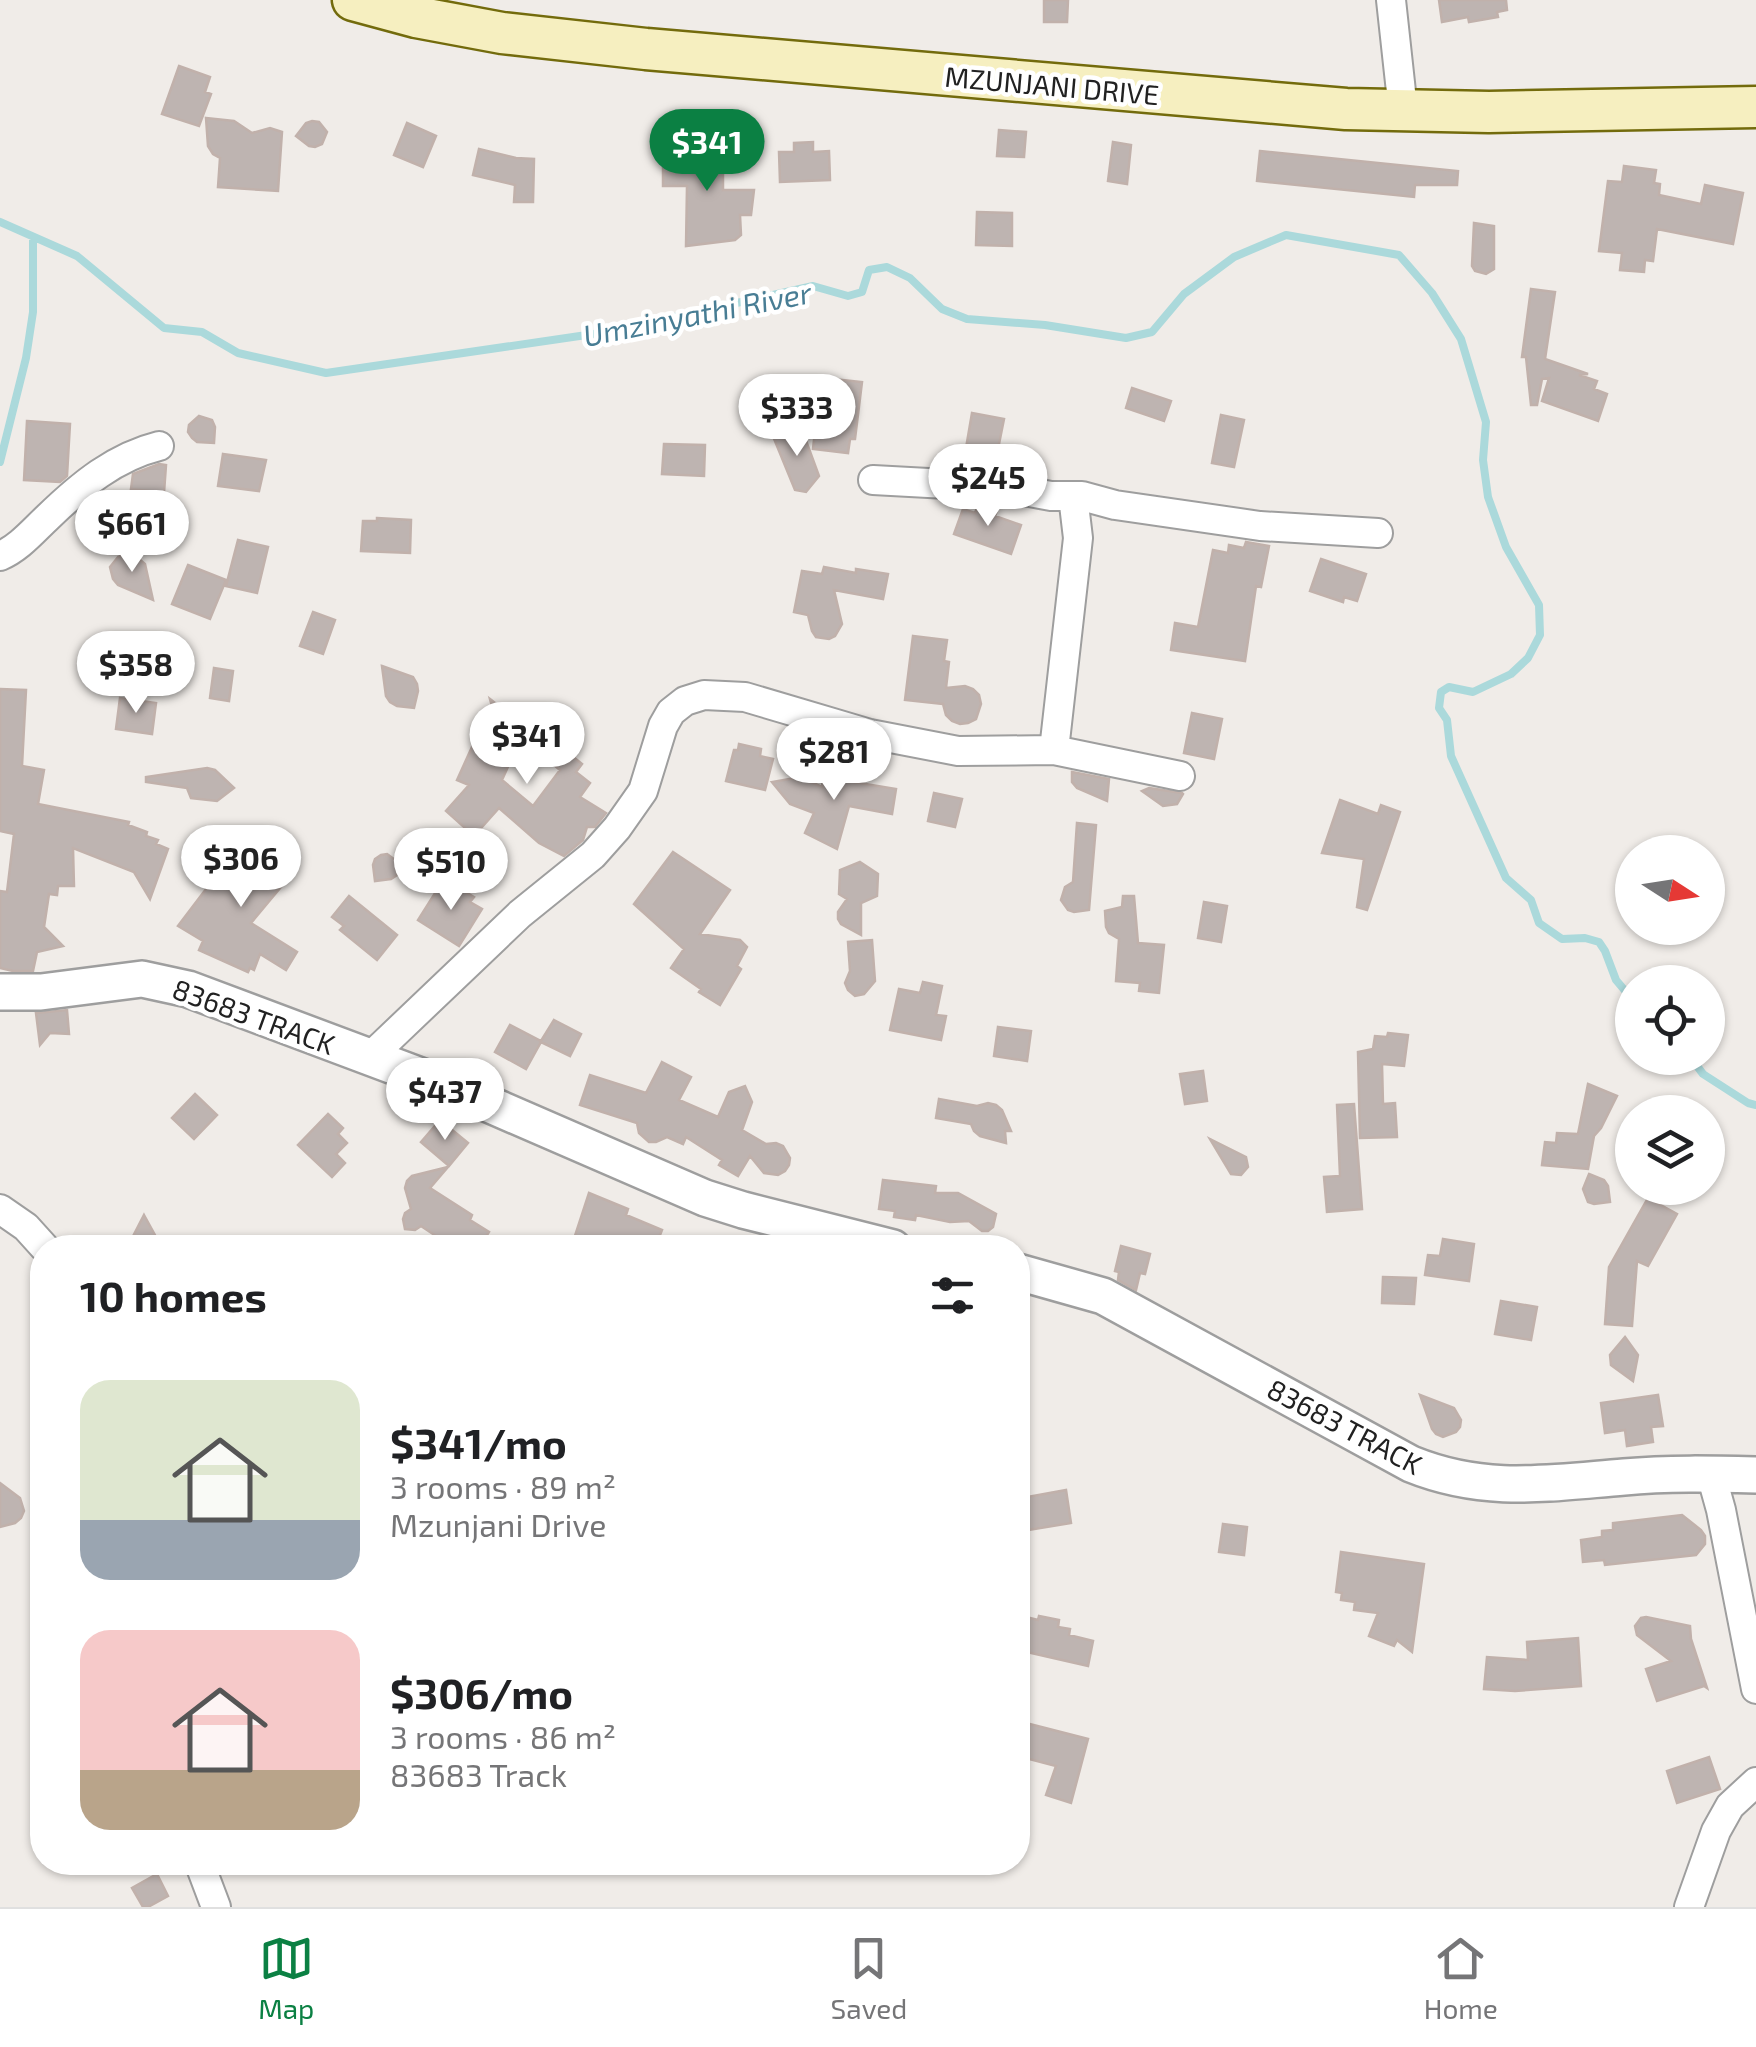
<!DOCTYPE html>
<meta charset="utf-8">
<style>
:root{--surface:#fff;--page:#f6f6f6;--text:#202124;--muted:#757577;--line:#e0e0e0;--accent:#0b8043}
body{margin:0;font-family:"Exo 2",sans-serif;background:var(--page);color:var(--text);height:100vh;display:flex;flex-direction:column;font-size:38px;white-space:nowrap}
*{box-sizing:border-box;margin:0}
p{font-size:32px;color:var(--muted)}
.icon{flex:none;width:55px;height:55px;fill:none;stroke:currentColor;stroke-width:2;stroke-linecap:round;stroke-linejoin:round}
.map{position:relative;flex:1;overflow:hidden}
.panel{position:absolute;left:30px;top:1235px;width:1000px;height:640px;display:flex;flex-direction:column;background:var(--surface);border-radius:40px;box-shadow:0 2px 8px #0004}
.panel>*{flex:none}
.needle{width:65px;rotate:102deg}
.controls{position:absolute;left:1615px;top:835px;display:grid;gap:20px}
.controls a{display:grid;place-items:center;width:110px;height:110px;border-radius:50%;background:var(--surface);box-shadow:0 2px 8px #0004;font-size:50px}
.price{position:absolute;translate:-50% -85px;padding:0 22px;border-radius:35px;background:#fff;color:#222;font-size:32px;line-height:65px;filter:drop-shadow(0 2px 5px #0008)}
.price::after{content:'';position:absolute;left:50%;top:60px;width:30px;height:22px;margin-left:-15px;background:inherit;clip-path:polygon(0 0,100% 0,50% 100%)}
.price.on{background:var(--accent);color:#fff}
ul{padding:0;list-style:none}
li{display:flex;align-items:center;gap:30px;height:250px;padding:0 50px}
li span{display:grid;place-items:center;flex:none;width:280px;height:200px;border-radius:30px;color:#555}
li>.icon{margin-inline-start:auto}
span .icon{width:120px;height:120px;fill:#fffc;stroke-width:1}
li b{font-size:42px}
h2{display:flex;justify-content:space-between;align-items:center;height:120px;padding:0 50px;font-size:42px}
.dock{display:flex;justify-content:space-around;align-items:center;height:140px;border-top:2px solid var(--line);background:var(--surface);font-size:28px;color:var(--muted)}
.dock a{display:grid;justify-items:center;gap:5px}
.dock .on{color:var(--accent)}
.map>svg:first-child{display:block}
</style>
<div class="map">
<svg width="1756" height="1907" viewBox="0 0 1756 1907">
<rect width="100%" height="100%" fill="#f0ece8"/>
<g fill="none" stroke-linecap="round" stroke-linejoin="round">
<!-- stream -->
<path stroke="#abd9db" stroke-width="8" d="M 0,222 L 77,256 L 164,328 L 202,332 L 238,353 L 326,373 L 607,332 L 813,286 L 848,296 L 862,292 L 869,270 L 887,267 L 910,278 L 942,309 L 967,319 L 1045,325 L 1126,338 L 1152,332 L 1184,294 L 1234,257 L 1286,235 L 1399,255 L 1432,293 L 1461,339 L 1486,422 L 1483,460 L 1488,497 L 1506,547 L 1539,605 L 1540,635 L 1528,658 L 1511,674 L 1473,692 L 1449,687 L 1441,692 L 1439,708 L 1447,720 L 1451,756 L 1506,878 L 1531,900 L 1539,923 L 1562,939 L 1585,938 L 1599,942 L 1605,951 L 1616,980 L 1632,999
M 0,462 L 26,358 L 33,312 L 33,238
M 1691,1058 L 1703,1074 L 1748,1103 L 1756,1105"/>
</g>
<!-- building -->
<path fill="#beb4b1" stroke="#c1b1ab" stroke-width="2.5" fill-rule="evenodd" d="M 1044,0 L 1068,0 L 1067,22 L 1044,22 Z
M 1439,0 L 1506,0 L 1507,10 L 1497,12 L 1498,17 L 1469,22 L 1468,17 L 1442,22 Z
M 179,66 L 210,77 L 205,92 L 211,94 L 199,126 L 162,114 Z
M 206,118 L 234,121 L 252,133 L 270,128 L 282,132 L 278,191 L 218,187 L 220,158 L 213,154 L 208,146 Z
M 312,121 L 319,122 L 327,132 L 322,144 L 315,147 L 309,146 L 296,136 L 306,123 Z
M 407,123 L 436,136 L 423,167 L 394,155 Z
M 999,130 L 1026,132 L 1024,157 L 997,156 Z
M 813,142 L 813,152 L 829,151 L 830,180 L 780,182 L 779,152 L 794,152 L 794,143 Z
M 1113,142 L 1131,145 L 1127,184 L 1108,181 Z
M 674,145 L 723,146 L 723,190 L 754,190 L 751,215 L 740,215 L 741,235 L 735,240 L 686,246 L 687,186 L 663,186 L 663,159 L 675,159 Z
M 479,149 L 516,158 L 534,159 L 533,202 L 514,202 L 515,185 L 473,175 Z
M 1260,151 L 1458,171 L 1457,185 L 1415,185 L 1414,197 L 1257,181 Z
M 1624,166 L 1656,170 L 1654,183 L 1660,184 L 1659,195 L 1701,204 L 1705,185 L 1743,193 L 1733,244 L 1657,229 L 1653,261 L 1645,260 L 1644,272 L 1620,270 L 1622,253 L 1599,251 L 1608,181 L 1622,182 Z
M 977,212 L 1012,213 L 1012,246 L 976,245 Z
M 1474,223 L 1494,226 L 1494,269 L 1486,274 L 1475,271 L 1472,266 Z
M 1531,289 L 1555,292 L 1545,359 L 1588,374 L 1579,375 L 1597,381 L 1594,389 L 1607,394 L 1598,421 L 1542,401 L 1549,378 L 1542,379 L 1537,405 L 1531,405 L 1526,357 L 1522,357 Z
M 824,378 L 862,382 L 855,439 L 850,439 L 848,453 L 813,449 L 819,392 L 822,392 Z
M 1132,388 L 1171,401 L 1164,421 L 1126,408 Z
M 972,413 L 1004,419 L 997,454 L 966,448 Z
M 1221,415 L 1244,420 L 1234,467 L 1212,463 Z
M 199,416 L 212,420 L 215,427 L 214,443 L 197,442 L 192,438 L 188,432 L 189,425 Z
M 27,421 L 70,424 L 67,476 L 60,482 L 24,480 Z
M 770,429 L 804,435 L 819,476 L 806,492 L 795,490 Z
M 664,444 L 705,445 L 704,476 L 662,474 Z
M 223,454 L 266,460 L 259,491 L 218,486 Z
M 159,464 L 166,465 L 164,493 L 131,489 L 133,474 Z
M 979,503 L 998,508 L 995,516 L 1021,525 L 1011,554 L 954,534 L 963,509 L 975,513 Z
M 377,518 L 411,520 L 410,553 L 361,551 L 363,521 L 377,521 Z
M 238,540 L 268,547 L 257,593 L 226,586 Z
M 1246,542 L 1269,546 L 1261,587 L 1256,586 L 1245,661 L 1171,650 L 1175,623 L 1198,627 L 1213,550 L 1228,553 L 1229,545 L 1244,548 Z
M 125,554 L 133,554 L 145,564 L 153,600 L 118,585 L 113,579 L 110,567 L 118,557 Z
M 1321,559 L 1366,574 L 1357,601 L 1344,597 L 1343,602 L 1310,591 Z
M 188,565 L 226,580 L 210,619 L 172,604 Z
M 824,567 L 856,573 L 856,569 L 888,574 L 883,599 L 834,590 L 842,624 L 835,636 L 829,639 L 816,637 L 812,631 L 808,615 L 794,612 L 802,571 L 822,574 Z
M 313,612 L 335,620 L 323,654 L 300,646 Z
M 913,636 L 947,640 L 944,661 L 949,662 L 946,688 L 965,686 L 973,689 L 979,695 L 981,704 L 976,719 L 968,723 L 960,724 L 952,721 L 946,715 L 943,704 L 905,700 Z
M 382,666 L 413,677 L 417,684 L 418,691 L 414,708 L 397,706 L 390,702 L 386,696 Z
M 214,668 L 233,671 L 229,701 L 210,698 Z
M 0,689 L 26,690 L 22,766 L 44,770 L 38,804 L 129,822 L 128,825 L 147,832 L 146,836 L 158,840 L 156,844 L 168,849 L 150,899 L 134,872 L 73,848 L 74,886 L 58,886 L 57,895 L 49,894 L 44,927 L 63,946 L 37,952 L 33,971 L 13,971 L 0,968 L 0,891 L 7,892 L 14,834 L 0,831 Z
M 120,698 L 156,703 L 152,734 L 116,729 Z
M 490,699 L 526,727 L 525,730 L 531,723 L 534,725 L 538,719 L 560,737 L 556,743 L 582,764 L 576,772 L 590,783 L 580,797 L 606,813 L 595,827 L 587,827 L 583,840 L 564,856 L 539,843 L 499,808 L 474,836 L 446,811 L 469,785 L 457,780 L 472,747 L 508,764 ZM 521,738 L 560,770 L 533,806 L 502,780 Z
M 1192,713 L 1222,719 L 1214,759 L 1184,753 Z
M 739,744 L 761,749 L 760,756 L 773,759 L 765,790 L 726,781 L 734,750 L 738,750 Z
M 207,768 L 215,770 L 234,788 L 217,801 L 191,798 L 187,788 L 146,782 L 146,777 Z
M 1072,772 L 1109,779 L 1107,801 L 1077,788 L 1072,782 Z
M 800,777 L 822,787 L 823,777 L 896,789 L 892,814 L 849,806 L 837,849 L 805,833 L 814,813 L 790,804 L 772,782 Z
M 1149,788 L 1182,793 L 1183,794 L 1177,804 L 1163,806 L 1142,791 Z
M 934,793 L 962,799 L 955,827 L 928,821 Z
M 1340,800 L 1378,814 L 1381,805 L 1400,812 L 1367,910 L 1357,907 L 1364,859 L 1322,853 Z
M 1077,823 L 1096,825 L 1089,910 L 1074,912 L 1068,910 L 1061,900 L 1065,887 L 1073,882 Z
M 244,839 L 264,856 L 272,846 L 295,865 L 281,877 L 286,881 L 251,923 L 297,952 L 286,970 L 260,954 L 254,970 L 250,968 L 248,972 L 199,950 L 203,941 L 178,926 Z
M 673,852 L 730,890 L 700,934 L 740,940 L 747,947 L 737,966 L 741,969 L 720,1005 L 699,992 L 701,989 L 671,968 L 684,949 L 634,904 Z
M 387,854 L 398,862 L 397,875 L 391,879 L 375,881 L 373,865 L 375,859 L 381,855 Z
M 860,862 L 878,874 L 877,896 L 861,903 L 861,935 L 841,924 L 838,919 L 838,912 L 847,899 L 839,894 L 840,870 Z
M 444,879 L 474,897 L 470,902 L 482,909 L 459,946 L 418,920 Z
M 349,896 L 397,935 L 377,960 L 340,930 L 344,926 L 332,917 Z
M 1123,896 L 1134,896 L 1138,943 L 1164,945 L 1159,993 L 1139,991 L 1140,983 L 1116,981 L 1119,939 L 1109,933 L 1106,927 L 1105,911 L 1122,907 Z
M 1204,902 L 1227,906 L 1221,942 L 1198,938 Z
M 872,940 L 875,981 L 864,994 L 855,996 L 848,990 L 845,983 L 850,971 L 848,942 Z
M 923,982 L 942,986 L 936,1015 L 946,1016 L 941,1040 L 890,1030 L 899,989 L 920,993 Z
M 67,1010 L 69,1034 L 50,1033 L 40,1045 L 36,1013 Z
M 554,1020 L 581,1034 L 570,1056 L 541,1042 L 526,1069 L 495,1052 L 510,1025 L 541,1041 Z
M 998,1027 L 1031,1031 L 1027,1061 L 994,1056 Z
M 1388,1033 L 1408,1035 L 1404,1066 L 1382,1064 L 1383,1104 L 1395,1103 L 1397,1137 L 1360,1138 L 1358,1052 L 1373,1049 L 1375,1036 L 1387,1037 Z
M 662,1062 L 691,1077 L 679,1100 L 718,1117 L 729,1092 L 745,1086 L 752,1102 L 742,1130 L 766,1144 L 776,1143 L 783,1146 L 790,1158 L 789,1165 L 785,1171 L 778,1175 L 764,1173 L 750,1156 L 738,1176 L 719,1165 L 722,1160 L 686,1137 L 683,1144 L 667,1137 L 656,1142 L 649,1142 L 639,1133 L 637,1123 L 580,1105 L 590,1075 L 646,1093 Z
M 1203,1071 L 1207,1101 L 1185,1104 L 1180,1074 Z
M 1588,1084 L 1617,1096 L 1601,1128 L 1594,1136 L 1588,1169 L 1542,1165 L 1545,1142 L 1556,1143 L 1557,1133 L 1578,1134 Z
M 195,1094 L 217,1115 L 194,1139 L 172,1118 Z
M 939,1099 L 977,1106 L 988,1103 L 996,1105 L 1002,1110 L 1011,1131 L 1005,1131 L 1006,1143 L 980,1136 L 974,1131 L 971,1124 L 936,1118 Z
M 1354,1104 L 1362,1209 L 1327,1212 L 1324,1177 L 1340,1176 L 1337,1105 Z
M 328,1114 L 343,1128 L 338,1134 L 347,1143 L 336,1154 L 345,1163 L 332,1177 L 298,1145 Z
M 440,1120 L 468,1143 L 449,1166 L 421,1142 Z
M 1210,1139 L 1246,1157 L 1248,1167 L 1241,1175 L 1231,1174 Z
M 448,1167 L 430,1188 L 472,1215 L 470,1220 L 489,1232 L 479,1248 L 454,1248 L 421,1226 L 415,1230 L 405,1229 L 403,1219 L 405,1213 L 411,1209 L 405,1188 L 407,1181 L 412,1176 Z
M 1589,1174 L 1604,1180 L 1608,1186 L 1610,1202 L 1594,1204 L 1588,1202 L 1583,1189 Z
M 883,1180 L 936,1186 L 935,1193 L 958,1193 L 996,1214 L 993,1227 L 988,1231 L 982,1231 L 969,1221 L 950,1222 L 916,1215 L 915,1220 L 894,1217 L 895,1211 L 879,1209 Z
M 589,1193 L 628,1209 L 626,1215 L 662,1230 L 655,1248 L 571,1248 Z
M 1648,1198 L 1677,1214 L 1648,1266 L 1637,1261 L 1632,1326 L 1605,1324 L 1609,1267 Z
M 144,1215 L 155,1235 L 156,1248 L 127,1248 Z
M 1443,1239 L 1474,1244 L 1469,1281 L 1425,1275 L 1428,1255 L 1440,1256 Z
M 1121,1246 L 1150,1254 L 1145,1274 L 1140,1273 L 1136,1290 L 1118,1280 L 1119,1272 L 1115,1271 Z
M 1383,1277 L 1416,1278 L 1414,1304 L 1382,1303 Z
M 1501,1301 L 1537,1307 L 1531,1340 L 1495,1334 Z
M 1625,1337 L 1638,1355 L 1633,1381 L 1611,1365 L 1610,1355 Z
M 1420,1395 L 1454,1408 L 1461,1420 L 1460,1427 L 1456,1432 L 1443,1437 L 1436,1434 L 1432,1429 Z
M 1658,1395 L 1663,1426 L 1651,1427 L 1653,1442 L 1627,1446 L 1625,1430 L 1605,1433 L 1601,1403 Z
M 0,1483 L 20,1498 L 24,1511 L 21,1518 L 15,1523 L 0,1527 Z
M 1066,1490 L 1071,1523 L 1028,1530 L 1022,1498 Z
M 1682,1515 L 1701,1530 L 1705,1536 L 1705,1544 L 1696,1555 L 1605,1565 L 1604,1560 L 1583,1562 L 1581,1540 L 1602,1537 L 1602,1531 L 1613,1530 L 1613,1523 Z
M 1223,1524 L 1247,1527 L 1244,1555 L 1219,1552 Z
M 1341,1552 L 1424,1564 L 1412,1652 L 1397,1640 L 1394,1646 L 1369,1636 L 1378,1613 L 1354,1610 L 1355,1602 L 1341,1600 L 1342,1593 L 1336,1592 Z
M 1018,1615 L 1038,1620 L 1039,1616 L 1059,1620 L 1058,1627 L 1070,1629 L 1069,1635 L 1093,1641 L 1088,1666 L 1018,1650 Z
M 1646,1617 L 1690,1626 L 1691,1639 L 1707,1688 L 1704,1686 L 1657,1701 L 1646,1669 L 1671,1661 L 1637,1635 L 1635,1626 L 1641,1618 Z
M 1578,1638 L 1581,1686 L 1515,1691 L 1484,1689 L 1487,1657 L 1528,1660 L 1527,1642 Z
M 1018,1721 L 1088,1739 L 1071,1803 L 1046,1795 L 1056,1766 L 1018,1756 Z
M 1709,1757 L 1720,1789 L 1677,1803 L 1667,1771 Z
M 157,1874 L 168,1896 L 148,1907 L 143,1907 L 132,1888 Z"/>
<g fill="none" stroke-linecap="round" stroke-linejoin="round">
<defs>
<path id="minor" d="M 1391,0 L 1403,110
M 873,480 L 1002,487 L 1051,496 L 1082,496 L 1115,505 L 1260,526 L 1378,533
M 0,556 C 19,548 33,531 48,517 C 81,485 115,457 159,446
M 1054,750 L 1078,538 L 1073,496
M 370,1057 L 520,914 L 593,855 L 617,828 L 643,791 L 663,726 L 671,712 L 685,701 L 704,695 L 745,697 L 870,734 L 958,751 L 1054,750 L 1180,776
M 0,1209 L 26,1227 L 45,1248
M 1711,1474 L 1721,1510 L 1756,1689
M 199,1862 L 216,1907
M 1689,1907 L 1716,1831 L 1730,1806 L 1756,1782"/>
<path id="tertiary" d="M 0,992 L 41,992 L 142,979 L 188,989 L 447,1086 L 705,1198 L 743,1210 L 893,1248
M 1018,1272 L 1103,1296 L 1411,1464 C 1485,1494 1548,1483 1624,1477 C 1668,1473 1712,1474 1756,1475"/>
<path id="secondary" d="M 353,0 L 416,17 L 502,33 L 646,49 L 1346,109 L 1489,112 L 1756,107"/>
</defs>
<!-- minor casing -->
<use href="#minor" stroke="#9e9e9e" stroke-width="32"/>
<!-- tertiary casing -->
<use href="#tertiary" stroke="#9e9e9e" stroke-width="40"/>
<!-- secondary casing -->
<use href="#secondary" stroke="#736b0c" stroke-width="45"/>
<!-- minor -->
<use href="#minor" stroke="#fff" stroke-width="28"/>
<!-- tertiary -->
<use href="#tertiary" stroke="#fff" stroke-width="35"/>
<!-- secondary -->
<use href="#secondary" stroke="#f6efc0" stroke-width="40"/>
</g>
<g text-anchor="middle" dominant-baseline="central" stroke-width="9" stroke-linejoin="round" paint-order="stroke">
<!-- street labels -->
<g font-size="28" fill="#212121" stroke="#fff">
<text transform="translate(1052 85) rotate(5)">MZUNJANI DRIVE</text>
<text transform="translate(254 1016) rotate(20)">83683 TRACK</text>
<text transform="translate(1345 1426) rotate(28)">83683 TRACK</text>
</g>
<!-- water labels -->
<g font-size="30" font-style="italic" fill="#487d94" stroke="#fff">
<text transform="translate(697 313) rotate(-11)">Umzinyathi River</text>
</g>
</g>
</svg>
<div class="controls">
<a><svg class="needle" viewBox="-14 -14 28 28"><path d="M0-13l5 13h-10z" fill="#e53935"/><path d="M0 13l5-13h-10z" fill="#757577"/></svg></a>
<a><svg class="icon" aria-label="locate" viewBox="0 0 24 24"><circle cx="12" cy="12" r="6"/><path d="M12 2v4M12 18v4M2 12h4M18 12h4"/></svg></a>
<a><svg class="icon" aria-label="layers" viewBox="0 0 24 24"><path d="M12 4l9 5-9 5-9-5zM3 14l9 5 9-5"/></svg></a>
</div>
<b class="price on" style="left:707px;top:194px">$341</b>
<b class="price" style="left:797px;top:459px">$333</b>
<b class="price" style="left:988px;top:529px">$245</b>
<b class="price" style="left:132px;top:575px">$661</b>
<b class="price" style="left:136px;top:716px">$358</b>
<b class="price" style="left:527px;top:787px">$341</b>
<b class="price" style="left:834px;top:803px">$281</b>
<b class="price" style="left:241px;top:910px">$306</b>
<b class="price" style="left:451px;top:913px">$510</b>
<b class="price" style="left:445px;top:1143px">$437</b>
<section class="panel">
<h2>10 homes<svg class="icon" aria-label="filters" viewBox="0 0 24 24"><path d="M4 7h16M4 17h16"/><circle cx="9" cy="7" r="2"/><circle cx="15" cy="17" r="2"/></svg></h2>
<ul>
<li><span style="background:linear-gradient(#dfe7d0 70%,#9aa5b1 0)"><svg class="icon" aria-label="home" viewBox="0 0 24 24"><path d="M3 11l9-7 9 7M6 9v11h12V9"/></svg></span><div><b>$341/mo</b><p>3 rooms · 89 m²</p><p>Mzunjani Drive</p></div></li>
<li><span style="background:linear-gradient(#f6c9c9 70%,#b9a48a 0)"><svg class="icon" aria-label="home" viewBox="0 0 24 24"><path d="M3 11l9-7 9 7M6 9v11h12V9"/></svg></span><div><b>$306/mo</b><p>3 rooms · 86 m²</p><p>83683 Track</p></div></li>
</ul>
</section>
</div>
<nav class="dock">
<a class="on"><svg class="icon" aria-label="map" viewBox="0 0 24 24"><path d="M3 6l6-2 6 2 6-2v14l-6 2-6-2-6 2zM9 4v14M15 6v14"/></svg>Map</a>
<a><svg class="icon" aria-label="saved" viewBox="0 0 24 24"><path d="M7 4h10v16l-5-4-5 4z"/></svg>Saved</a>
<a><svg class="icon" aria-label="home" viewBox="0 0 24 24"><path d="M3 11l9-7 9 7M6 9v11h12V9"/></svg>Home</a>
</nav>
